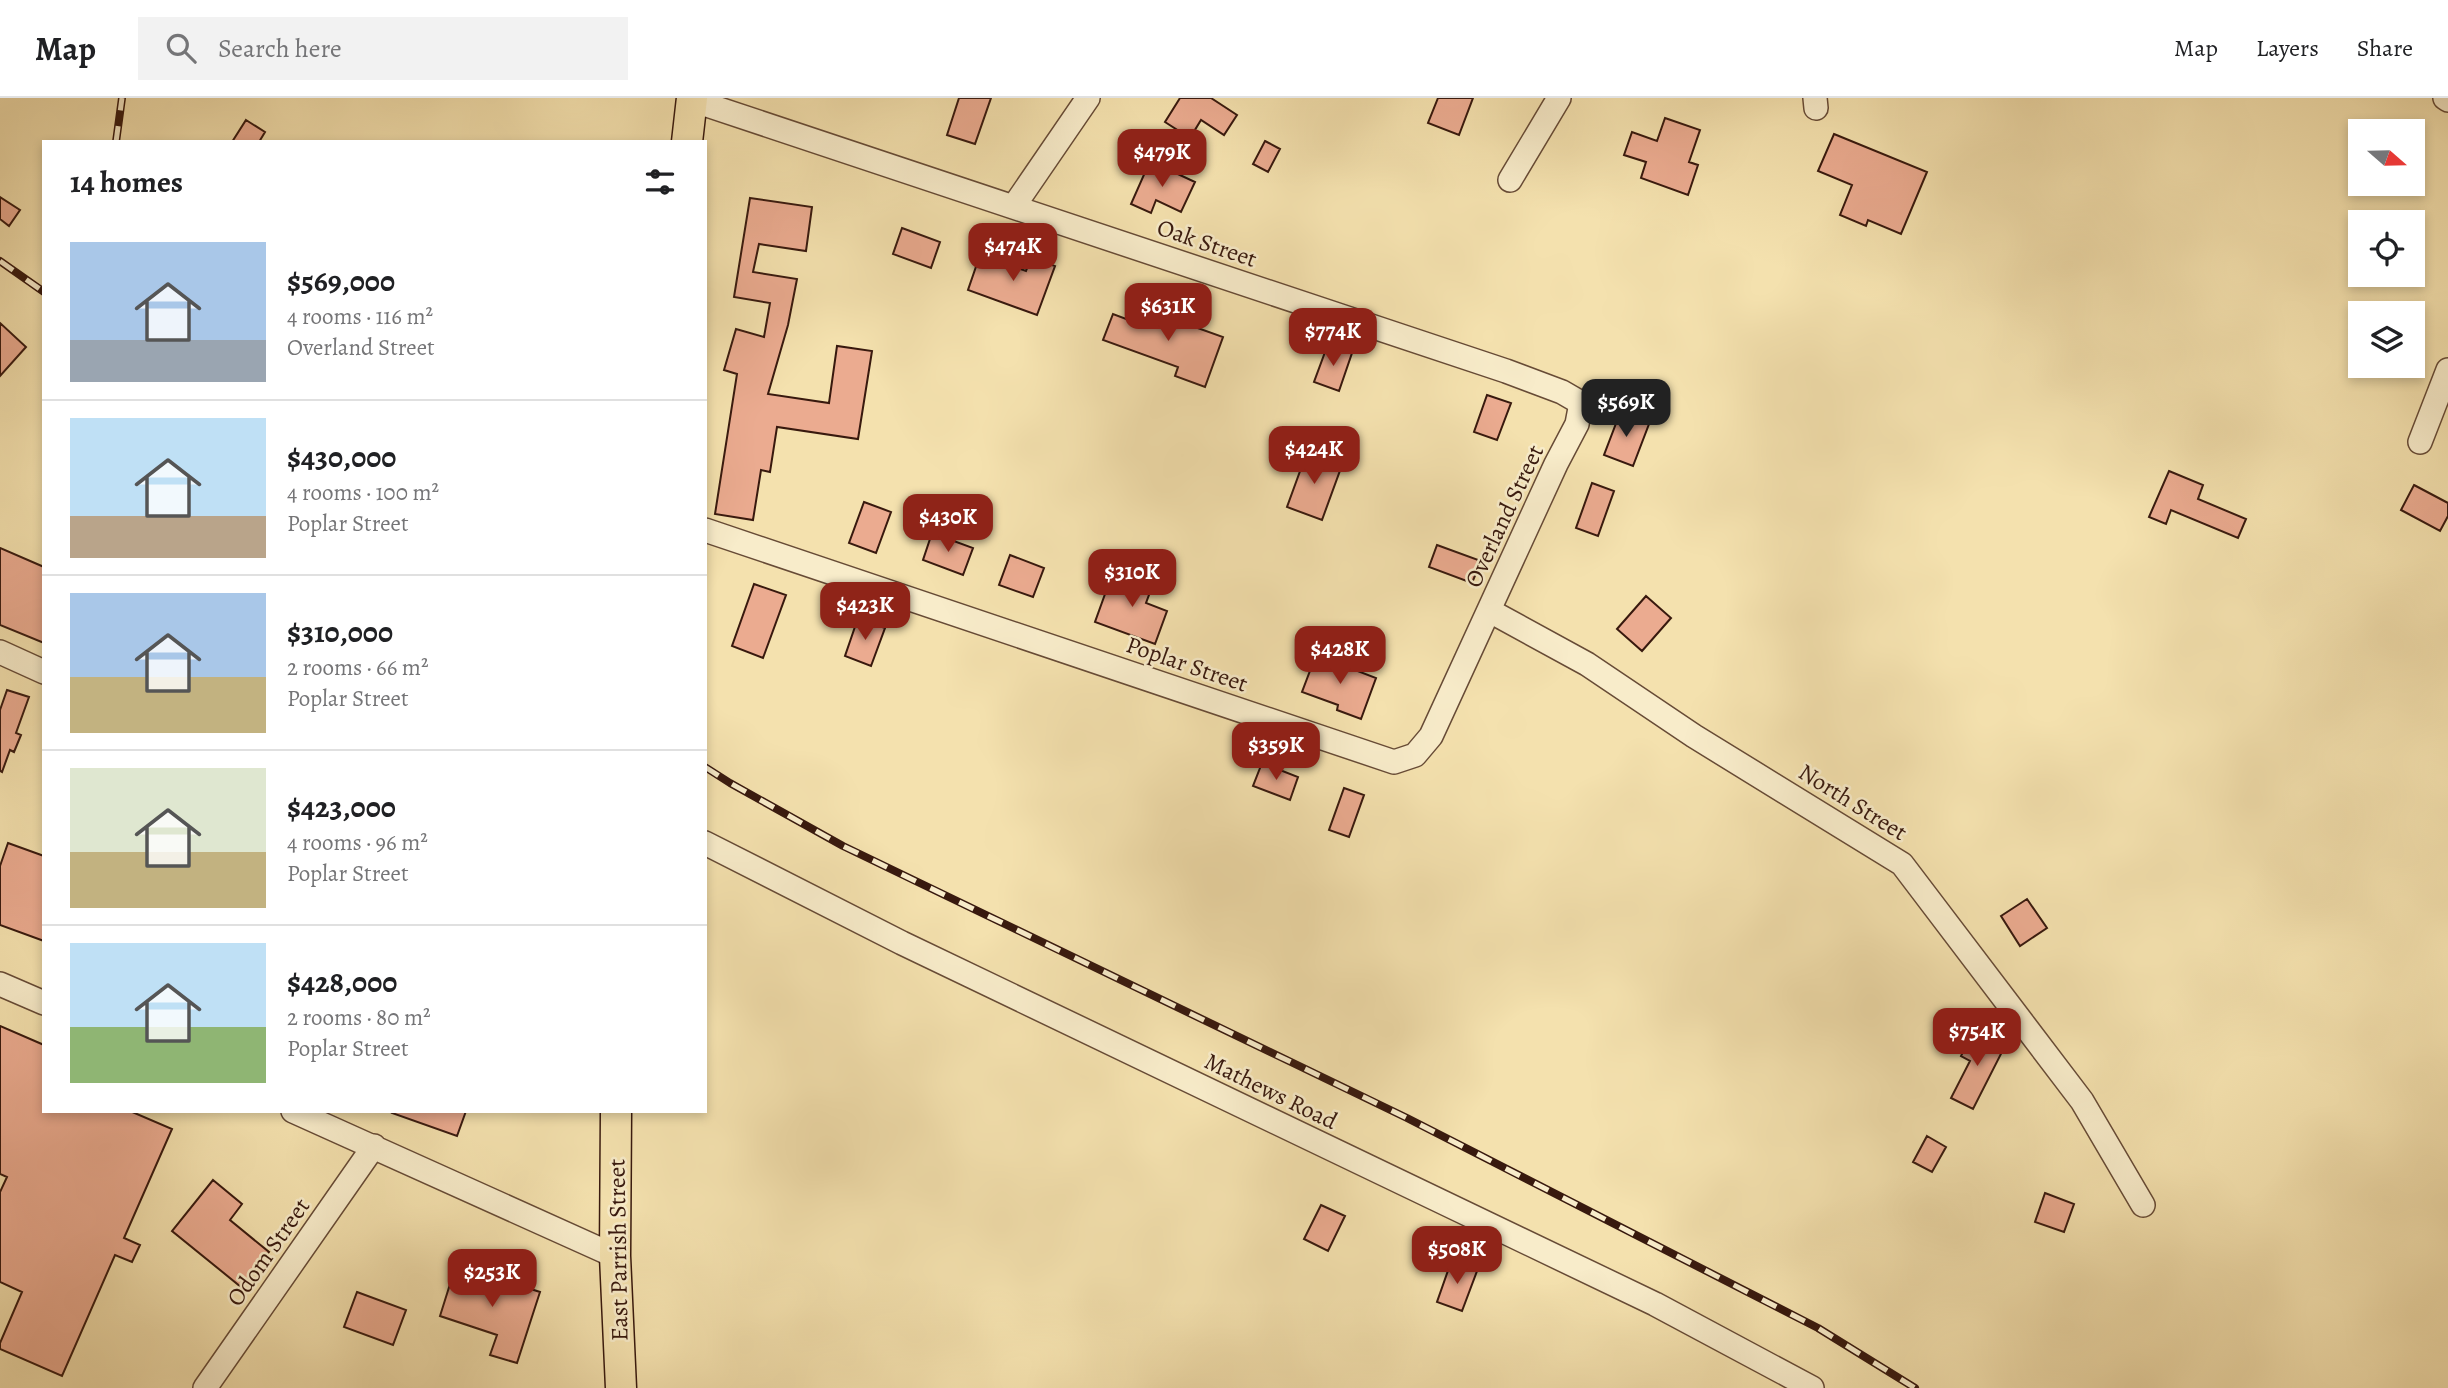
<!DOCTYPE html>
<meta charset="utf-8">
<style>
:root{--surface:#fff;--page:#f2f2f2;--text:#202124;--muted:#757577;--line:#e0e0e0;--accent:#8f2418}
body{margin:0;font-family:Alegreya,serif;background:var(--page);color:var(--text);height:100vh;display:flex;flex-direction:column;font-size:26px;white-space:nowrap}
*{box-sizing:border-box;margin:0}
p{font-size:23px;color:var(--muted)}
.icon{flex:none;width:38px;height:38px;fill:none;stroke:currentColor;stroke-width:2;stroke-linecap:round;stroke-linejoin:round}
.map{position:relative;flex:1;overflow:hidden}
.side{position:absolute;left:42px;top:42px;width:665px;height:973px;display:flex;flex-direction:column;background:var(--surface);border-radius:0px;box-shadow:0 4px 10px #0003}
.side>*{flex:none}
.needle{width:46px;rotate:110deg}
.fabs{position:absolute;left:2348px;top:21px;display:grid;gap:14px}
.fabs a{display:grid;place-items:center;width:77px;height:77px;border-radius:0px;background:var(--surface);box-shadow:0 4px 10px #0003;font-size:35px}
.price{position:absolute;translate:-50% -60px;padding:0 16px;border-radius:14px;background:var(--accent);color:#fff;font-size:23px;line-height:46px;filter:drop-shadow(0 2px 4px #0008)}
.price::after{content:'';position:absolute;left:50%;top:42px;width:21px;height:16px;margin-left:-10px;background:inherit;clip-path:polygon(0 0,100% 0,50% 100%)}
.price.on{background:#222;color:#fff}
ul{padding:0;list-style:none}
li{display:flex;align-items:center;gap:21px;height:175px;padding:0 28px}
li+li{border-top:2px solid var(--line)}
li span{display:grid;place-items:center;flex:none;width:196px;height:140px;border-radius:0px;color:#555}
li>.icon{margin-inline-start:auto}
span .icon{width:84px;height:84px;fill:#fffc;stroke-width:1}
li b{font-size:30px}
h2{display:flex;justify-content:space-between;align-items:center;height:84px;padding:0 28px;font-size:30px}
header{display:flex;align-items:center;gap:42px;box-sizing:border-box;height:98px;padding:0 35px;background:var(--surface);border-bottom:2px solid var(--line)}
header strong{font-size:33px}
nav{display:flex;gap:38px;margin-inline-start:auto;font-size:24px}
.search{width:490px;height:63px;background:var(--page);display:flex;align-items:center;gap:18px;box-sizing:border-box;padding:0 24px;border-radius:0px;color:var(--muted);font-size:26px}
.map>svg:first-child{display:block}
</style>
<header>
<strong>Map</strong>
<div class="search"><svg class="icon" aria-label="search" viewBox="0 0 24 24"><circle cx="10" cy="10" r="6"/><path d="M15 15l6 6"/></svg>Search here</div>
<nav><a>Map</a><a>Layers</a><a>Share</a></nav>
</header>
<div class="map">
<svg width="2448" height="1290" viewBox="0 0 2448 1290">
<rect width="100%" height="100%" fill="#f4e1ae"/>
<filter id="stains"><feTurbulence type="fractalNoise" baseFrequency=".00286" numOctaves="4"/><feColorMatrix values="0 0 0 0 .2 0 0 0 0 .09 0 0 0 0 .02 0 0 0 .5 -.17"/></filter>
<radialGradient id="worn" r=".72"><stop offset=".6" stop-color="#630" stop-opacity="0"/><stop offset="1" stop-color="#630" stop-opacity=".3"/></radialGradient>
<!-- building -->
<path fill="#ebab90" stroke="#38190e" stroke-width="2" d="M 959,0 L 991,0 L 975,46 L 947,37 Z
M 1180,0 L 1211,0 L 1237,17 L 1224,37 L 1201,22 L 1190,40 L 1165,24 Z
M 1438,0 L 1473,0 L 1459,37 L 1428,25 Z
M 1665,20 L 1700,32 L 1689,64 L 1698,67 L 1688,97 L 1641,80 L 1646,64 L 1624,57 L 1632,34 L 1657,43 Z
M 246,22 L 265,34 L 259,44 L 232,44 Z
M 1834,36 L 1927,74 L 1901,136 L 1868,122 L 1866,128 L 1840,117 L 1852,87 L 1818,73 Z
M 1265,43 L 1280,51 L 1268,74 L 1253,66 Z
M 1150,63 L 1195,84 L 1181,114 L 1156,102 L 1151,115 L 1131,106 Z
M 0,99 L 20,112 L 9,128 L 0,121 Z
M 750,100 L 812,109 L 806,153 L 759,146 L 753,174 L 797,181 L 788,227 L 768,296 L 829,305 L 837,248 L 872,253 L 858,341 L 777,329 L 770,374 L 761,372 L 753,422 L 715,416 L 737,276 L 724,272 L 736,231 L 764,239 L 770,205 L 734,199 Z
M 902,130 L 940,144 L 931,170 L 893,156 Z
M 980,157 L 1026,173 L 1031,160 L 1055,168 L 1037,217 L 968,192 Z
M 1150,204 L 1169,211 L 1167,219 L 1223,239 L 1205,289 L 1175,278 L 1178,269 L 1103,242 L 1113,216 L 1142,227 Z
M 0,225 L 26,249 L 0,278 Z
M 1328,246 L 1352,255 L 1339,293 L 1314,284 Z
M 1487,297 L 1511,305 L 1497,342 L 1474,334 Z
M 1620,315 L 1649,326 L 1633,368 L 1604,357 Z
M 1307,354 L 1342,367 L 1322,422 L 1287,409 Z
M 2169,373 L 2203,387 L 2198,401 L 2246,421 L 2238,440 L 2171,412 L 2166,426 L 2149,419 Z
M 1592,385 L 1614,393 L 1598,438 L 1576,430 Z
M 2414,387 L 2448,405 L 2448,418 L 2440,433 L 2401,412 Z
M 864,404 L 891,414 L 876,455 L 849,445 Z
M 932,435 L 973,450 L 963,477 L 923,462 Z
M 1437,447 L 1481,463 L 1472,485 L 1429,469 Z
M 0,450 L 44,469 L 44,545 L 0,527 Z
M 1010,457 L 1044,470 L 1033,499 L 999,487 Z
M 1135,471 L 1156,478 L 1146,505 L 1167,513 L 1155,546 L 1095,524 L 1109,485 L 1128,491 Z
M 754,486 L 786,497 L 763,560 L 732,548 Z
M 1646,498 L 1671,520 L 1642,553 L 1617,531 Z
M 858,520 L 885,530 L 871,568 L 845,558 Z
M 1316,557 L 1376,580 L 1361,621 L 1337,612 L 1338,607 L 1302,594 Z
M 7,592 L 29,599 L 16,635 L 21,637 L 14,654 L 10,652 L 2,674 L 0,673 L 0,612 Z
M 1262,665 L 1298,679 L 1290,702 L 1253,688 Z
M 1344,690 L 1364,697 L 1349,739 L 1329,732 Z
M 8,745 L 44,758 L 44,843 L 0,827 L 0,768 Z
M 2027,801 L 2047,830 L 2020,848 L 2001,818 Z
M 0,928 L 44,947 L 44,1013 L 130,1013 L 172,1031 L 124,1140 L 140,1147 L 132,1164 L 115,1157 L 62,1278 L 0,1251 L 0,1245 L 22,1194 L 0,1184 L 0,1094 L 7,1079 L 0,1076 Z
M 1974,932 L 2005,948 L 1973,1011 L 1951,1000 L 1970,963 L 1961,958 Z
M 393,1013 L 466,1013 L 457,1038 L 392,1015 Z
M 1927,1038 L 1946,1049 L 1932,1074 L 1913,1064 Z
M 213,1082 L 242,1106 L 230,1122 L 269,1154 L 241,1189 L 172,1133 Z
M 2045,1095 L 2074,1106 L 2064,1134 L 2035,1124 Z
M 1321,1107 L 1345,1118 L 1328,1153 L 1304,1141 Z
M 1451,1164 L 1477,1173 L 1462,1213 L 1437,1204 Z
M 456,1167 L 540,1194 L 517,1265 L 490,1257 L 497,1237 L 440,1218 Z
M 357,1194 L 406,1212 L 393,1247 L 344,1229 Z"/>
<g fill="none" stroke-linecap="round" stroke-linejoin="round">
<defs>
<path id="minor" d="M 1815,0 L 1816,10
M 2445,0 L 2448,2
M 692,2 L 1506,273 L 1562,294 L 1581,305 L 1577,326 L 1556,366 L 1431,638 L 1415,657 L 1394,664 L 705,432
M 1510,82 L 1559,0
M 1014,108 L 1088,0
M 2420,344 L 2448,272
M 1490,513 L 1587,566 L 1694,638 L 1902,766 L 2082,1003 L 2143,1107
M 0,554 L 44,574
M 705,745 L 902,845 L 1655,1206 L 1812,1290
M 0,886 L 44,905
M 293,1013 L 615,1158
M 205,1290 L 374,1048"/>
<path id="major" d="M 687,44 L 692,0
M 616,1013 L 615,1158 L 621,1290"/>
</defs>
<!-- minor casing -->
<use href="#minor" stroke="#674b36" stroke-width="26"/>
<!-- major casing -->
<use href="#major" stroke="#38190e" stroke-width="33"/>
<!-- minor -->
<use href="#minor" stroke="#f8ecca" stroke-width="23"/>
<!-- major -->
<use href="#major" stroke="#f4e1ae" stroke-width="30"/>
<defs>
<path id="rail" d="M 116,44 L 122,0
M 0,163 L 44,194
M 705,669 L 730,685 L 843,748 L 1407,1020 L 1818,1230 L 1915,1290"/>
</defs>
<!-- rail casing -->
<use href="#rail" stroke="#38190e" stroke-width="8"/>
<!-- rail -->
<use href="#rail" stroke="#f8ecca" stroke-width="5" stroke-dasharray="16" stroke-linecap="butt"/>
</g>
<g text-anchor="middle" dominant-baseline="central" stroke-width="5" stroke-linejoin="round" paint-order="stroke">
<!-- street labels -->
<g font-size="24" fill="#38190e" stroke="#f8ecca">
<text transform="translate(1207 145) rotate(19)">Oak Street</text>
<text transform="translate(1504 418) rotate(-65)">Overland Street</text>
<text transform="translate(1187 566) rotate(19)">Poplar Street</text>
<text transform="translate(1853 704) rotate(32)">North Street</text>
<text transform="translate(1271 993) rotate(26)">Mathews Road</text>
<text transform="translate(618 1152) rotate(-91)">East Parrish Street</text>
<text transform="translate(268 1154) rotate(-55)">Odom Street</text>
</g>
</g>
<rect width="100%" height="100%" filter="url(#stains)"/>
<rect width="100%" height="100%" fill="url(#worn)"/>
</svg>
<div class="fabs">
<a><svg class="needle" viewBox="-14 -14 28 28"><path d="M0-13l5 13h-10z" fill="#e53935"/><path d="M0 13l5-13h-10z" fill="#757577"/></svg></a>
<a><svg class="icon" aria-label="locate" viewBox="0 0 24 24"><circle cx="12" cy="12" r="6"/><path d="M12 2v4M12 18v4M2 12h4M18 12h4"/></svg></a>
<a><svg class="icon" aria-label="layers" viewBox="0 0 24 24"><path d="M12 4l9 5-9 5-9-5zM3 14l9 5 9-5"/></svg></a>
</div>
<b class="price" style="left:1162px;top:91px">$479K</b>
<b class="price" style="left:1013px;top:185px">$474K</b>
<b class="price" style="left:1168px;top:245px">$631K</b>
<b class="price" style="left:1333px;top:270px">$774K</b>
<b class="price on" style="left:1626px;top:341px">$569K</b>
<b class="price" style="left:1314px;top:388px">$424K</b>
<b class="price" style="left:948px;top:456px">$430K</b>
<b class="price" style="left:1132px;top:511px">$310K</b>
<b class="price" style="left:865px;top:544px">$423K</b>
<b class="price" style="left:1340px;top:588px">$428K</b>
<b class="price" style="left:1276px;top:684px">$359K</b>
<b class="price" style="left:1977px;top:970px">$754K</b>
<b class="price" style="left:1457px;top:1188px">$508K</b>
<b class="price" style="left:492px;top:1211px">$253K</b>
<section class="side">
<h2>14 homes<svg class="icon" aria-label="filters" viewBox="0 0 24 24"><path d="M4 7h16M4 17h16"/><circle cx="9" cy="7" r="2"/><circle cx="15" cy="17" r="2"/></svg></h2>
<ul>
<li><span style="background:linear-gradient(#a9c7e8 70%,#9aa5b1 0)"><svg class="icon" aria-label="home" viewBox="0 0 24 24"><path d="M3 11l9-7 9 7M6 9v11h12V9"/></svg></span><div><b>$569,000</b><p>4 rooms · 116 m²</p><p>Overland Street</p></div></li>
<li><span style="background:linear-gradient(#bfe0f5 70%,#b9a48a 0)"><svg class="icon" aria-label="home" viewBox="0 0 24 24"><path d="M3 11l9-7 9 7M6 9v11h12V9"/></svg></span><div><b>$430,000</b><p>4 rooms · 100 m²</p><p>Poplar Street</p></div></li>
<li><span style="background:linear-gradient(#a9c7e8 60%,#c2b280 0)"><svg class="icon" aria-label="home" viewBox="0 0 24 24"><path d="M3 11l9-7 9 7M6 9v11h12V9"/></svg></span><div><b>$310,000</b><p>2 rooms · 66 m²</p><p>Poplar Street</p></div></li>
<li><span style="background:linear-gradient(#dfe7d0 60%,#c2b280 0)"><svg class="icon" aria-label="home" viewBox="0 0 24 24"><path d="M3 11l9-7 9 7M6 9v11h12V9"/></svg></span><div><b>$423,000</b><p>4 rooms · 96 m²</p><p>Poplar Street</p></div></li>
<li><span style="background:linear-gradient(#bfe0f5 60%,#8fb573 0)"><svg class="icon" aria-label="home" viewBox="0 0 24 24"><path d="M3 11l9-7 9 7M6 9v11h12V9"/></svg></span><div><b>$428,000</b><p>2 rooms · 80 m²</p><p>Poplar Street</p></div></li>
</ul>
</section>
</div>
